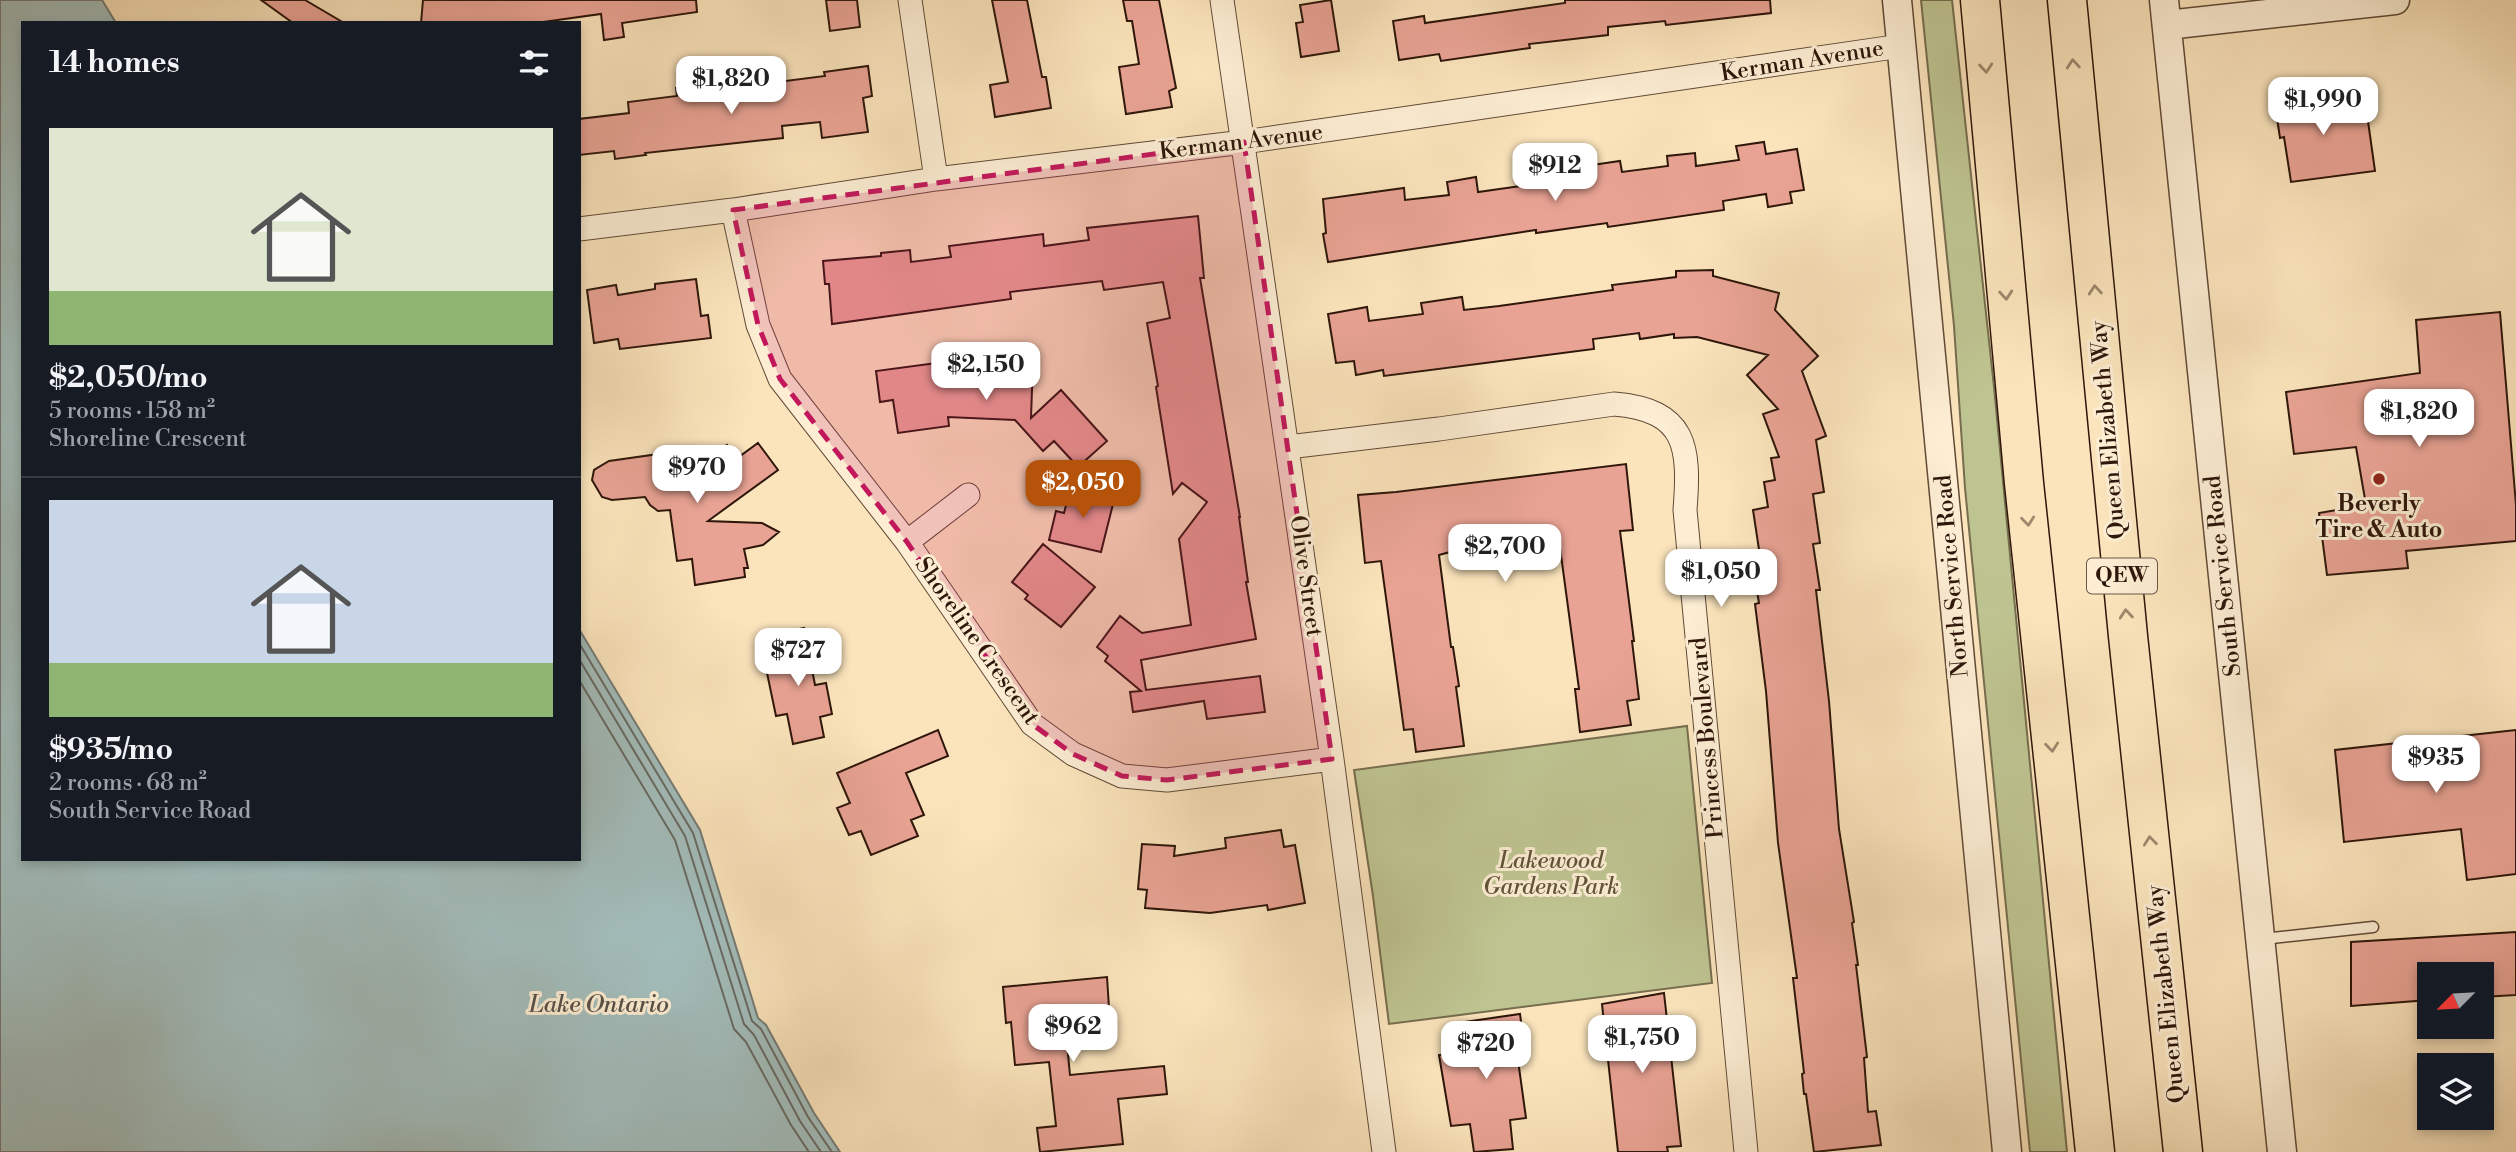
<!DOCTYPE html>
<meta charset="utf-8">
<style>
:root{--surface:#171b24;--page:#242831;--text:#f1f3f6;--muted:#9ea1a6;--line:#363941;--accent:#b45309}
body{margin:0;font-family:"Libre Bodoni",serif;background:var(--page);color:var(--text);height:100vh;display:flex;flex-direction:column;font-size:26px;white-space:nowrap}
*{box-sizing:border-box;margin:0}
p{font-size:23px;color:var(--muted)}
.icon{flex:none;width:38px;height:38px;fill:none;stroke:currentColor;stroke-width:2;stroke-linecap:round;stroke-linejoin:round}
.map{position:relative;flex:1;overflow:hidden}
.details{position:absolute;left:21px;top:21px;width:560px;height:840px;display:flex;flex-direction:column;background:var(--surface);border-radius:0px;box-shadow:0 4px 10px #0003}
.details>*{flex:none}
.needle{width:46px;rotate:246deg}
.buttons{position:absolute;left:2417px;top:962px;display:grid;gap:14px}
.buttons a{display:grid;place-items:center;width:77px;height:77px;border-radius:0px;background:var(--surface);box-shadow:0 4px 10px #0003;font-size:35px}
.price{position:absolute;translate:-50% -60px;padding:0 16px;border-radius:14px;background:#fff;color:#222;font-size:23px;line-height:46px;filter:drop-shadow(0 2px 4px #0008)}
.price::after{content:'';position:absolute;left:50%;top:42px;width:21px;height:16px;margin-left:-10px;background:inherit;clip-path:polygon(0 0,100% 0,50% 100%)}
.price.current{background:var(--accent);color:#fff}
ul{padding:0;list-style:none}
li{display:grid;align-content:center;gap:14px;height:371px;padding:0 28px}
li+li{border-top:2px solid var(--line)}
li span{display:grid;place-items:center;height:217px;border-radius:0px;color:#555}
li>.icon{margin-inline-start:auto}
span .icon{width:126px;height:126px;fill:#fffc;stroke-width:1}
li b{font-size:30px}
h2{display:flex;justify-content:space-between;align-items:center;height:84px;padding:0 28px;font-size:30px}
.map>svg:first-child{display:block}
</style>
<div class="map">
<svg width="2516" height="1152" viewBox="0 0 2516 1152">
<rect width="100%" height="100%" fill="#fbe4bc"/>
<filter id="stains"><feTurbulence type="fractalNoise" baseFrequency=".00286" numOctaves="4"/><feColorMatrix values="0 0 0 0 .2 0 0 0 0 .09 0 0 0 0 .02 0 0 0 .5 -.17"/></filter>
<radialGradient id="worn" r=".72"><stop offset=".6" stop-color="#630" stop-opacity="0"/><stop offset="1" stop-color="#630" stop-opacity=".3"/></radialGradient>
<!-- green -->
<path fill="#bec491" stroke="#766d4e" stroke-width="2" d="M 1921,0 L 1952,0 L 1994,387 L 2067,1152 L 2030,1152 L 1965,488 L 1954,326 Z
M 1687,726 L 1712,983 L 1389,1024 L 1373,896 L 1354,770 Z"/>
<!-- water -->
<path fill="#a2bcba" stroke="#747a74" stroke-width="2" d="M 0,0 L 102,0 L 116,23 L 23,23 L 23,859 L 579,859 L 579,629 L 700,830 L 758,1018 L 766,1025 L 814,1113 L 840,1152 L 0,1152 Z"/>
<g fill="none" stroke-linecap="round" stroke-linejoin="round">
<!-- shore -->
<path stroke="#686962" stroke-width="2" d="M 579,643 L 693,833 L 752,1021 L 761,1029 L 808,1117 L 832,1152
M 579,659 L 685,836 L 744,1024 L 754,1035 L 800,1121 L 821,1152
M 579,680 L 675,840 L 734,1029 L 746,1042 L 791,1125 L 809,1152"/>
</g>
<!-- building -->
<path fill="#e9a394" stroke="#2e160a" stroke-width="2" d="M 261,0 L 305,0 L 344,23 L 293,23 Z
M 423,0 L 696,0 L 697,12 L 622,23 L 624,37 L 604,40 L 601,14 L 536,23 L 421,23 Z
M 826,0 L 857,0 L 860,27 L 830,31 Z
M 992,0 L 1027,0 L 1042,77 L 1046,77 L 1051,108 L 995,117 L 990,85 L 1008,82 Z
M 1123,0 L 1159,0 L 1176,88 L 1169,91 L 1172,107 L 1126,114 L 1119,67 L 1139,64 L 1132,21 L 1127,21 Z
M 1331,0 L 1339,51 L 1301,57 L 1296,23 L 1303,22 L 1300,5 Z
M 1565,0 L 1770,0 L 1771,13 L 1666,25 L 1665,21 L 1608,27 L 1608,35 L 1529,44 L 1530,48 L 1441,61 L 1439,54 L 1399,60 L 1393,21 L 1424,16 L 1425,23 L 1565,3 Z
M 868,66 L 872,96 L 863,98 L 868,132 L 822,138 L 820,122 L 782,126 L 783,138 L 645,153 L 646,155 L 615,159 L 614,151 L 579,155 L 579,119 L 629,113 L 628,102 L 677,96 L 676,88 L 720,83 L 721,101 L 763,95 L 762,84 L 825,76 L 824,72 Z
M 2331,91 L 2334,112 L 2366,107 L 2375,171 L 2291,182 L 2284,137 L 2280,138 L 2274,98 Z
M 1764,142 L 1766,154 L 1797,149 L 1804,190 L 1790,192 L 1792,203 L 1768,207 L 1766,194 L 1723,201 L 1724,210 L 1608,227 L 1607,223 L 1536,233 L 1536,230 L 1328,262 L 1323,234 L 1326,233 L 1323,199 L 1404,188 L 1405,200 L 1449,195 L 1447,182 L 1476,177 L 1478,192 L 1521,186 L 1519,173 L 1547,169 L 1549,182 L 1593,176 L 1592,165 L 1620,161 L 1622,172 L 1668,166 L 1667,156 L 1695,153 L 1696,166 L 1739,160 L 1736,146 Z
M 1198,216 L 1204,278 L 1200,278 L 1240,517 L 1239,517 L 1248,582 L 1246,582 L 1256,639 L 1141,660 L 1146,690 L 1260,676 L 1265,712 L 1207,719 L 1204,701 L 1133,712 L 1130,692 L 1141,691 L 1105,661 L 1108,656 L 1097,647 L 1120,616 L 1142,633 L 1191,625 L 1179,539 L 1207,502 L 1182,483 L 1173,494 L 1156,387 L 1158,386 L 1147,323 L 1170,318 L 1163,282 L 1104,290 L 1102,281 L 1010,292 L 1011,299 L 832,324 L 829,284 L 825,284 L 823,261 L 881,256 L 881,253 L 910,250 L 911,262 L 951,257 L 949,246 L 1043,234 L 1044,246 L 1089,240 L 1087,228 Z
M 1713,270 L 1713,276 L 1779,293 L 1775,310 L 1818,356 L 1802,371 L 1826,436 L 1816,440 L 1824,492 L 1813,494 L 1820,543 L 1813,544 L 1820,590 L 1816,590 L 1829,701 L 1839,829 L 1854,922 L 1852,923 L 1858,965 L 1856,965 L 1867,1057 L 1864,1058 L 1868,1112 L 1876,1111 L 1881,1145 L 1814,1152 L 1806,1094 L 1804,1094 L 1802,1074 L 1804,1073 L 1793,978 L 1797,978 L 1778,843 L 1766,691 L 1755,604 L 1759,603 L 1751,557 L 1760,556 L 1753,510 L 1768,507 L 1764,482 L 1775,480 L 1771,458 L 1779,457 L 1763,414 L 1778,409 L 1747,375 L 1768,355 L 1697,337 L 1674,338 L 1674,334 L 1640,339 L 1639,333 L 1593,339 L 1594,349 L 1384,376 L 1383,370 L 1356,375 L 1354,361 L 1336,363 L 1328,314 L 1367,307 L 1369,321 L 1423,314 L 1421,303 L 1462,297 L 1464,310 L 1499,306 L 1613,290 L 1612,285 L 1676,277 L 1676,271 Z
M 696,279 L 701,316 L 708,315 L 711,338 L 620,349 L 618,339 L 594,343 L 587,290 L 616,285 L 618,295 L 655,289 L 655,284 Z
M 2500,312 L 2516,505 L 2516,541 L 2406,551 L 2408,568 L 2327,575 L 2319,513 L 2366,505 L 2356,447 L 2294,454 L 2286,392 L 2420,373 L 2416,320 Z
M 974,358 L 1033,361 L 1031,418 L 1061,390 L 1107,441 L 1078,467 L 1054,441 L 1043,451 L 1015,420 L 948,417 L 949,426 L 898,433 L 893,400 L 880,402 L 876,371 Z
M 758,443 L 778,470 L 708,521 L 762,523 L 779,532 L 763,545 L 744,549 L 748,568 L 744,568 L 745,577 L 695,585 L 692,559 L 677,561 L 670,510 L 658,511 L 650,505 L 645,497 L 612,500 L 602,497 L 592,480 L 594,470 L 609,461 L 673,452 L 678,482 L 727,445 L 736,459 Z
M 1626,464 L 1633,530 L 1620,531 L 1634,641 L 1632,641 L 1639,699 L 1627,701 L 1631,725 L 1580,732 L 1575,689 L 1579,689 L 1559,540 L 1450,552 L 1439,555 L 1451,647 L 1453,647 L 1459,686 L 1456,687 L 1464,746 L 1416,752 L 1413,729 L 1404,730 L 1381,561 L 1365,563 L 1358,495 L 1396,492 Z
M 1071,486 L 1115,496 L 1101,552 L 1049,540 L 1056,511 L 1064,513 Z
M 1043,544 L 1095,587 L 1061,627 L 1025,599 L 1028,595 L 1012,582 Z
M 804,628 L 815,685 L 826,683 L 832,714 L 820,717 L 824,737 L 793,744 L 787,714 L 776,716 L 767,673 L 779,670 L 772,635 Z
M 938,730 L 948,756 L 906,773 L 924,815 L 911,820 L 918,836 L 871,855 L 861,831 L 849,835 L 837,808 L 850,803 L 837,773 Z
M 2516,730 L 2516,874 L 2467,880 L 2461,829 L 2344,842 L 2335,750 Z
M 1281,830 L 1284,847 L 1295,845 L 1305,903 L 1268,910 L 1267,905 L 1210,913 L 1145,908 L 1147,890 L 1138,889 L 1142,844 L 1175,846 L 1174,856 L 1226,848 L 1225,838 Z
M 2516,932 L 2516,995 L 2482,997 L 2482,975 L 2429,975 L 2429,1000 L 2351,1006 L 2351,942 Z
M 1107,977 L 1109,1008 L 1064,1012 L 1070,1075 L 1164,1066 L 1167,1094 L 1118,1099 L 1123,1144 L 1040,1152 L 1037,1128 L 1056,1126 L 1049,1062 L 1015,1065 L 1011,1022 L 1006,1023 L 1003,987 Z
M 1664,993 L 1681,1146 L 1667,1147 L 1668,1152 L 1618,1152 L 1602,1004 Z
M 1520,1014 L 1526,1059 L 1518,1060 L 1526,1118 L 1510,1120 L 1513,1149 L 1474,1152 L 1470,1124 L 1451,1126 L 1439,1055 L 1461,1052 L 1457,1023 Z"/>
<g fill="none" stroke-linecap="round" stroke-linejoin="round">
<defs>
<path id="service" d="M 2263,939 L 2373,927"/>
<path id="minor" d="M 910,0 L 936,179
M 1222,0 L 1332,759 L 1384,1152
M 733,210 L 758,325 L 780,379 L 907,542 L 1032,724 L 1073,754 L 1122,776 L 1167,780 L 1332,759
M 579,229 L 733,210 L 936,179 L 1244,142 L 1901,46
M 1288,447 L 1439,429 L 1614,404 C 1687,410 1690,447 1685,510 L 1746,1152
M 907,542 L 968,495"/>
<path id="tertiary" d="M 1897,0 L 2007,1152
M 2164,0 L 2282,1152
M 2167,25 L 2395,0"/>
<path id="motorway" d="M 1980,0 L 2024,483 L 2095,1152
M 2067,0 L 2128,636 L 2183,1152"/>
</defs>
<!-- service casing -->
<use href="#service" stroke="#614a36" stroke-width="13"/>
<!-- minor casing -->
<use href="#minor" stroke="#614a36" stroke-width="25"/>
<!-- tertiary casing -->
<use href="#tertiary" stroke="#614a36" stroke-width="31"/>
<!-- motorway casing -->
<use href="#motorway" stroke="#2e160a" stroke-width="41"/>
<!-- service -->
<use href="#service" stroke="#fcedd3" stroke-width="10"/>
<!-- minor -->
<use href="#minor" stroke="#fcedd3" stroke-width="23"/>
<!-- tertiary -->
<use href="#tertiary" stroke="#fcedd3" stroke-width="28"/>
<!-- motorway -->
<use href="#motorway" stroke="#fbe4bc" stroke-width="38"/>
</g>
<!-- one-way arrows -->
<defs><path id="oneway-chevron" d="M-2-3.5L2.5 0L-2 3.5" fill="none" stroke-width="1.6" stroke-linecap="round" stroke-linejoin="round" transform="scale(1.75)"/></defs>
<g stroke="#9f876c">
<use href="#oneway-chevron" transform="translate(2073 64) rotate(-95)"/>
<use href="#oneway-chevron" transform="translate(1986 68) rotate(85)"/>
<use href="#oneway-chevron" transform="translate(2095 290) rotate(-95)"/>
<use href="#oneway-chevron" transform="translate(2006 295) rotate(85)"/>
<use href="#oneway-chevron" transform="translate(2028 521) rotate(84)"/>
<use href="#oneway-chevron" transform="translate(2126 614) rotate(-95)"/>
<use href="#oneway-chevron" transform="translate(2052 747) rotate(84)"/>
<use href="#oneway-chevron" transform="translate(2150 841) rotate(-96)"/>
</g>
<!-- marked area -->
<path fill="#c2185b" fill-opacity="0.2" stroke="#c2185b" stroke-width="5" stroke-dasharray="14 9" stroke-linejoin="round" d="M 1244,142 L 1332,759 L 1167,780 L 1122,776 L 1073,754 L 1032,724 L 907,542 L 780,379 L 758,325 L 733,210 Z"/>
<!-- markers -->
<circle fill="#8f2418" stroke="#fcedd3" stroke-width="2.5" cx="2379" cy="479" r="7"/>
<g text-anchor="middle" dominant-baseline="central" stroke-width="6" stroke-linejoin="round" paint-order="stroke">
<!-- shield labels -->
<rect fill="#fcedd3" stroke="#6c5646" stroke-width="2" x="2087" y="558.5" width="70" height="35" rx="5"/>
<g font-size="21" font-weight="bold" fill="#2e160a">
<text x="2122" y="576">QEW</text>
</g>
<!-- street labels -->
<g font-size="23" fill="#2e160a" stroke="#fcedd3">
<text transform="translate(1802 61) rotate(-9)">Kerman Avenue</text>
<text transform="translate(1241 142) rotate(-7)">Kerman Avenue</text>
<text transform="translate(2108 430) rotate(-95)">Queen Elizabeth Way</text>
<text transform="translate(1306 576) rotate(82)">Olive Street</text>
<text transform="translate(1952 576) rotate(-95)">North Service Road</text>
<text transform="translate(2223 576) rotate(-96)">South Service Road</text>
<text transform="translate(977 641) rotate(55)">Shoreline Crescent</text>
<text transform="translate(1707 738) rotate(-95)">Princess Boulevard</text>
<text transform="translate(2166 994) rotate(-96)">Queen Elizabeth Way</text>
</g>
<!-- poi labels -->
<g font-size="23" font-weight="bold" fill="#2e160a" stroke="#fcedd3">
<text x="2379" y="504">Beverly<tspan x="2379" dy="26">Tire &amp; Auto</tspan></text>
</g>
<!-- park labels -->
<g font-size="23" font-style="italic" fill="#605339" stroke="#fcedd3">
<text x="1551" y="861">Lakewood<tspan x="1551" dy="26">Gardens Park</tspan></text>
</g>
<!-- water labels -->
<g font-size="24" font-style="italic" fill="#575048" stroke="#fcedd3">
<text x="599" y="1005">Lake Ontario</text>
</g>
</g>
<rect width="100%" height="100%" filter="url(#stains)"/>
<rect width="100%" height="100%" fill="url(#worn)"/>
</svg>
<div class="buttons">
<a><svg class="needle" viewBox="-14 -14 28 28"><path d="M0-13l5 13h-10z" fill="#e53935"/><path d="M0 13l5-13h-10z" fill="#9ea1a6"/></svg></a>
<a><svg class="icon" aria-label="layers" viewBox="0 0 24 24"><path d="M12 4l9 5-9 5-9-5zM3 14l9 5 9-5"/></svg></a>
</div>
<b class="price" style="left:731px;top:116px">$1,820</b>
<b class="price" style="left:2323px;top:137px">$1,990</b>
<b class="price" style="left:1555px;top:203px">$912</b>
<b class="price" style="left:986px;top:402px">$2,150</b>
<b class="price" style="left:2419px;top:449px">$1,820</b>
<b class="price" style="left:697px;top:505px">$970</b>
<b class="price current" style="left:1083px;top:520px">$2,050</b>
<b class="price" style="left:1505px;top:584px">$2,700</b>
<b class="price" style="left:1721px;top:609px">$1,050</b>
<b class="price" style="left:798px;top:688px">$727</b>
<b class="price" style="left:2436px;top:795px">$935</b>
<b class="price" style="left:1073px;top:1064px">$962</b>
<b class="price" style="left:1642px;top:1075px">$1,750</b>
<b class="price" style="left:1486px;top:1081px">$720</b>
<section class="details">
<h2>14 homes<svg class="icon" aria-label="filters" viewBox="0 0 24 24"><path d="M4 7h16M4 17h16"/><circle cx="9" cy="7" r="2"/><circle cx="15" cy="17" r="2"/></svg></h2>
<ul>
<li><span style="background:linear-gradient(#dfe7d0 75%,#8fb573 0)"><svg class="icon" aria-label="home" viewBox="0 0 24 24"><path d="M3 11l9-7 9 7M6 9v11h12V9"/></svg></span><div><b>$2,050/mo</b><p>5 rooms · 158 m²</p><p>Shoreline Crescent</p></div></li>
<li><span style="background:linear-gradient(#c9d6e8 75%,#8fb573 0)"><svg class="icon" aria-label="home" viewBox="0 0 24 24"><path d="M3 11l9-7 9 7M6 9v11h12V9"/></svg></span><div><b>$935/mo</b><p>2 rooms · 68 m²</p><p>South Service Road</p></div></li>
</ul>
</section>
</div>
